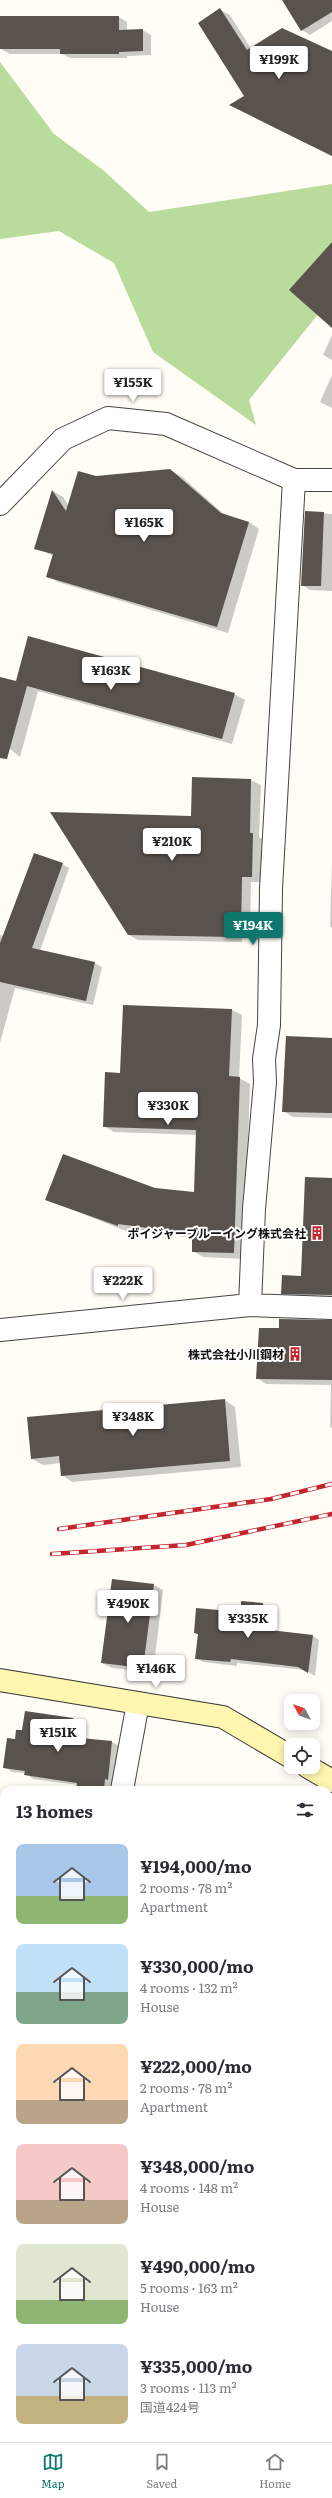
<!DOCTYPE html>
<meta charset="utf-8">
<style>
:root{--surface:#fff;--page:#f2f2f3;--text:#2b2b33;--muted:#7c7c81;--line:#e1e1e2;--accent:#0f766e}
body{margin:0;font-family:Literata,"Noto Sans JP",serif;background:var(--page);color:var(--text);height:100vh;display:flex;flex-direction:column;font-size:15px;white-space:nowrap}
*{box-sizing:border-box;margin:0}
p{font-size:13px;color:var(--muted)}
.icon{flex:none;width:22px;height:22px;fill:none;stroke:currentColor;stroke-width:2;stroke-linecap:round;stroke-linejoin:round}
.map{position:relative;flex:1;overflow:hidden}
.side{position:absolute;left:0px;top:1786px;width:332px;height:656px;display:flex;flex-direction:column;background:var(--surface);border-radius:12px 12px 0 0;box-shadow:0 2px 10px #0003}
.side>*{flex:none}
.needle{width:26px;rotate:311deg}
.fabs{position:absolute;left:284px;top:1694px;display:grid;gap:8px}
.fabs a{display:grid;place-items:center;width:36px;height:36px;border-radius:8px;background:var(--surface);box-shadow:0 2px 10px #0003;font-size:20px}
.price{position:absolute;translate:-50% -34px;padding:0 9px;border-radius:4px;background:#fff;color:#222;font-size:13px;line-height:26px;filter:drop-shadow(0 1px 2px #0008)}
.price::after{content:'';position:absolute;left:50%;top:24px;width:12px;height:9px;margin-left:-6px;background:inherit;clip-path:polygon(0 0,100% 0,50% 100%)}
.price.on{background:var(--accent);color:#fff}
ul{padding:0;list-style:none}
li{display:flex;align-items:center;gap:12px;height:100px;padding:0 16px}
li span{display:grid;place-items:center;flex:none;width:112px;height:80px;border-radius:8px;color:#555}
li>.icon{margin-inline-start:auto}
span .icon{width:48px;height:48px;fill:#fffc;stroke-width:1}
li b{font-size:17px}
h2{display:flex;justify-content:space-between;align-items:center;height:48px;padding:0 16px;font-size:17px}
.dock{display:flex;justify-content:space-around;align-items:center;height:56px;border-top:1px solid var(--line);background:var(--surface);font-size:11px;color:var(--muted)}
.dock a{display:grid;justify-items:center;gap:2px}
.dock .on{color:var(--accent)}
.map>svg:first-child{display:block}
</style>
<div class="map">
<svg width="332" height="2442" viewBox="0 0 332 2442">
<rect width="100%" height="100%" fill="#fffdf5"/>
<!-- forest -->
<path fill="#b9dc9c" d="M 0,62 L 54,134 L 103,170 L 149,212 L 332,184 L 332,297 L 249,400 L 256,425 L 153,352 L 114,263 L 59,231 L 0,239 Z"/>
<!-- shadow -->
<path fill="#0003" d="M 332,0 L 332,21 L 310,35 L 302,30 Z
M 220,10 L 230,15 L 251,49 L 332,53 L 332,156 L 230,105 L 245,96 Z
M 119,17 L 127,22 L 127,30 L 142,30 L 151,35 L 151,55 L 127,56 L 127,58 L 70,58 L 62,54 L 10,54 L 1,49 Z
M 332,335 L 332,360 L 323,355 Z
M 332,375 L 332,408 L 320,402 Z
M 170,470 L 181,476 L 226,516 L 249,522 L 259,529 L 228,633 L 58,582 L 47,576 L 53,556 L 36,548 L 53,491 L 63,497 L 69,506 L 96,478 Z
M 306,512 L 332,514 L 332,591 L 310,590 L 302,585 Z
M 0,678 L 16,683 L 234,694 L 245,700 L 232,744 L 38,691 L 20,757 L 0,741 Z
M 193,778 L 251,780 L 261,785 L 259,837 L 262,839 L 261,882 L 251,882 L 250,937 L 242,937 L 242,942 L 138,940 L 129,935 L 192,817 Z
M 332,862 L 332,928 L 330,926 Z
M 62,864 L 69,868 L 40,951 L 95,963 L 102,967 L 93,1005 L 15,988 L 0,1043 L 0,935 L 4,936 Z
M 232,1010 L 242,1015 L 239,1078 L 250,1084 L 244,1259 L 203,1257 L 193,1251 L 193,1238 L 129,1229 L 128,1232 L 46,1199 L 155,1189 L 195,1193 L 197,1135 L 114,1132 L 104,1126 L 121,1074 Z
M 332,1039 L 332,1118 L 293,1117 L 283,1111 Z
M 332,1179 L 332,1300 L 291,1298 L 282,1293 L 302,1278 Z
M 332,1321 L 332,1428 L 330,1427 L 331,1385 L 266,1384 L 257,1378 L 280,1329 Z
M 225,1400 L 235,1407 L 241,1467 L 72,1482 L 62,1475 L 61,1463 L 43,1465 L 32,1459 Z
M 154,1585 L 163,1590 L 153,1673 L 112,1668 L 102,1663 Z
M 242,1602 L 263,1604 L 270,1608 L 268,1631 L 313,1636 L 319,1640 L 315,1676 L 305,1670 L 237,1663 L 237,1666 L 203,1662 L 196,1658 L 199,1635 L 195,1633 L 242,1613 Z
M 72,1719 L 80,1723 L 78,1739 L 112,1742 L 120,1746 L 112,1790 L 77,1790 L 78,1785 L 33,1779 L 25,1773 L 12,1772 L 4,1767 L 16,1740 L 23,1731 Z
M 0,1822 L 4,1823 L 4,2026 L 0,2023 Z
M 328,2063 L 332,2067 L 332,2121 L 328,2118 Z
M 328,2356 L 332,2358 L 332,2408 L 328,2414 Z
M 0,2405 L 4,2406 L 4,2438 L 10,2438 L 10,2442 L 0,2442 Z
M 55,2438 L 147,2438 L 153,2442 L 55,2442 Z
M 167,2438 L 174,2442 L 165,2442 Z"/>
<!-- building -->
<path fill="#5a524d" d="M 282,0 L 332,0 L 332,12 L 301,31 Z
M 220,8 L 247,50 L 282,28 L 332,51 L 332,156 L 229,105 L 244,96 L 198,23 Z
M 0,16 L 119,16 L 119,30 L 143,29 L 143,51 L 119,52 L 119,54 L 60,54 L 60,49 L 0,49 Z
M 332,242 L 332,328 L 289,290 Z
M 170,469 L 221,513 L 249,522 L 217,627 L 46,577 L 53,554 L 34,549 L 52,490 L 66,511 L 78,471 L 96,476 Z
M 305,511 L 324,512 L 321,586 L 301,586 Z
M 28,636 L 235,693 L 222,739 L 27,686 L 7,759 L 0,758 L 0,677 L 16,681 Z
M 192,777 L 251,779 L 250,833 L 253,833 L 252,877 L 242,877 L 241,932 L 233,932 L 232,937 L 128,935 L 50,812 L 191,816 Z
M 34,853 L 63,863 L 32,948 L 95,962 L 86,1001 L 0,982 L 0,943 Z
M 123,1005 L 232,1009 L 229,1076 L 240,1077 L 234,1253 L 192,1252 L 192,1234 L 118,1224 L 118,1226 L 45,1200 L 63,1154 L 155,1188 L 194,1192 L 196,1130 L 103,1127 L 105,1072 L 120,1073 Z
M 286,1036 L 332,1038 L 332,1113 L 282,1112 Z
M 305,1177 L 332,1178 L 332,1295 L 281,1294 L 282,1275 L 301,1276 Z
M 279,1319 L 332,1320 L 332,1380 L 256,1379 L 259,1328 L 279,1328 Z
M 225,1399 L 230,1461 L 61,1476 L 59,1456 L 31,1459 L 27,1417 Z
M 112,1579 L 154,1584 L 143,1668 L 101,1663 Z
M 241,1601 L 263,1603 L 261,1629 L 313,1635 L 308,1673 L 298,1667 L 231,1659 L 230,1662 L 195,1659 L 198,1634 L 194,1633 L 196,1608 L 241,1612 Z
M 25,1711 L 73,1718 L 70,1737 L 112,1741 L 108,1780 L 105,1779 L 104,1790 L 76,1790 L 77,1783 L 24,1775 L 25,1771 L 3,1768 L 7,1738 L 15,1739 L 16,1730 L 22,1730 Z"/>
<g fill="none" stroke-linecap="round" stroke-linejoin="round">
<defs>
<path id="street" d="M 294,480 L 271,889 L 269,1025 L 264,1059 L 265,1082 L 254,1209 L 250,1305 L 332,1308
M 0,504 L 63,439 L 108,418 L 166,424 L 294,480 L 332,480
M 0,1330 L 250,1305
M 122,1790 L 138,1703
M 328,2010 L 332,2011
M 0,2035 L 4,2032
M 328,2180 L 332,2171
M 0,2315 L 4,2316
M 328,2330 L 332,2329
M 233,2442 L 235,2438"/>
<path id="secondary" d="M 0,1680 L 223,1717 L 291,1757
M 308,1767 L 332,1781"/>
<path id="highway" d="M 328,1845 L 332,1838
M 0,2159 L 4,2158"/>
</defs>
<!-- street casing -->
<use href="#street" stroke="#444" stroke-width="24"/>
<!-- secondary casing -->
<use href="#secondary" stroke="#333" stroke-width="24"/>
<!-- highway casing -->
<use href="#highway" stroke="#222" stroke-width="24"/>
<!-- street -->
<use href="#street" stroke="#fff" stroke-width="22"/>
<!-- secondary -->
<use href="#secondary" stroke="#fff6b0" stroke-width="22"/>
<!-- highway -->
<use href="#highway" stroke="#f5a25d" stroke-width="22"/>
<defs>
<path id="rail" d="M 59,1529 L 271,1499 L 332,1484
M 52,1554 L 186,1545 L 332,1514"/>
</defs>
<!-- rail casing -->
<use href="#rail" stroke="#c4262e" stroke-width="4.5"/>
<!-- rail -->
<use href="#rail" stroke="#fff" stroke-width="3" stroke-dasharray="9" stroke-linecap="butt"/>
</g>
<!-- icons -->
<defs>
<symbol id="building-bare" viewBox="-9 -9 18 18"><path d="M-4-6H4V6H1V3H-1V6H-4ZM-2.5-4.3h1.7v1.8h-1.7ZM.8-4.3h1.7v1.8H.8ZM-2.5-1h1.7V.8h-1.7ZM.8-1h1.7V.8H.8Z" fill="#c4262e" stroke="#fff" stroke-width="2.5" paint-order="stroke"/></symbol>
</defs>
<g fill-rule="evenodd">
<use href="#building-bare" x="307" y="1223" width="20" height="20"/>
<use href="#building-bare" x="285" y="1344" width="20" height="20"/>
</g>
<g text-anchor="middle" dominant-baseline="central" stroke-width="4" stroke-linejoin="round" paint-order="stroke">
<!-- poi labels -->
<g font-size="12" font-weight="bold" fill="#111" stroke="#fff" text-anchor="end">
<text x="306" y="1233">ボイジャーブルーイング株式会社</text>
<text x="284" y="1354">株式会社小川鋼材</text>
</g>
</g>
</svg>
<div class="fabs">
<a><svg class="needle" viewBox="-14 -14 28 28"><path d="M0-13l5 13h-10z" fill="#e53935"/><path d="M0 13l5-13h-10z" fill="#7c7c81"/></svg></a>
<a><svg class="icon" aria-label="locate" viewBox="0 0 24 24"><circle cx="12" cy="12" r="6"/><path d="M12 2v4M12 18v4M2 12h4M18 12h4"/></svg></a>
</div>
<b class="price" style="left:279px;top:80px">¥199K</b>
<b class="price" style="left:133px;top:403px">¥155K</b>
<b class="price" style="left:144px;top:543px">¥165K</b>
<b class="price" style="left:111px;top:691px">¥163K</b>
<b class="price" style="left:172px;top:862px">¥210K</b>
<b class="price on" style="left:253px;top:946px">¥194K</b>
<b class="price" style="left:168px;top:1126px">¥330K</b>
<b class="price" style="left:123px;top:1301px">¥222K</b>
<b class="price" style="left:133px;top:1437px">¥348K</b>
<b class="price" style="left:128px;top:1624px">¥490K</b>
<b class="price" style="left:248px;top:1639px">¥335K</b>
<b class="price" style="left:156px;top:1689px">¥146K</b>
<b class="price" style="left:58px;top:1753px">¥151K</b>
<section class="side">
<h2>13 homes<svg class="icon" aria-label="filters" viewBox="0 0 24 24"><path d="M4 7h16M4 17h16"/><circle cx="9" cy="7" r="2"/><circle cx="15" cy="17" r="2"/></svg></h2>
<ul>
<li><span style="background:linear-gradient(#a9c7e8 65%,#8fb573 0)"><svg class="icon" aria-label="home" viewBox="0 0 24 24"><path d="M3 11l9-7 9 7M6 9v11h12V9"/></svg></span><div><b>¥194,000/mo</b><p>2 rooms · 78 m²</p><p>Apartment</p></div></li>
<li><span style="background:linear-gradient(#bfe0f5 60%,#7fa58c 0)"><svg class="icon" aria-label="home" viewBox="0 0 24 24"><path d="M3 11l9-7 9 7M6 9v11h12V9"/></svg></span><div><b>¥330,000/mo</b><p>4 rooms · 132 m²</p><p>House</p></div></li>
<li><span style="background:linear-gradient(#ffd9b3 70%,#b9a48a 0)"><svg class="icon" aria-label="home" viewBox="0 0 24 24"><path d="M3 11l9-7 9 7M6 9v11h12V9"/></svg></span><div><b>¥222,000/mo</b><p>2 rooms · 78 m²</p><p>Apartment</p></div></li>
<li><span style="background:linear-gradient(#f6c9c9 70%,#b9a48a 0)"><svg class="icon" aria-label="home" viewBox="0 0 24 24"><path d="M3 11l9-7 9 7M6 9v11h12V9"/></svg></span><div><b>¥348,000/mo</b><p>4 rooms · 148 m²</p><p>House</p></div></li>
<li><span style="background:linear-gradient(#dfe7d0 70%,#8fb573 0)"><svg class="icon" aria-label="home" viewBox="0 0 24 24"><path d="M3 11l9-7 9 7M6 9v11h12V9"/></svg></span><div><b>¥490,000/mo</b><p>5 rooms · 163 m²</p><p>House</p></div></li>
<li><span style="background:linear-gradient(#c9d6e8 65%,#c2b280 0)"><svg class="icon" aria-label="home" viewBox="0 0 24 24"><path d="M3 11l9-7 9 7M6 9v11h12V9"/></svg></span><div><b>¥335,000/mo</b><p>3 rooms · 113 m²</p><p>国道424号</p></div></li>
</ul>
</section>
</div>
<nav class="dock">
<a class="on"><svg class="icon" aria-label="map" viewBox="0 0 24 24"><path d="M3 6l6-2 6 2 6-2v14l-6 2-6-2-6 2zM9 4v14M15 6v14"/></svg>Map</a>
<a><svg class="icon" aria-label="saved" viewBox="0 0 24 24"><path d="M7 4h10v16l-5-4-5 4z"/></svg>Saved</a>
<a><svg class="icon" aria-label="home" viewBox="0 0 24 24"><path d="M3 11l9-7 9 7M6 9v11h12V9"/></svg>Home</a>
</nav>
